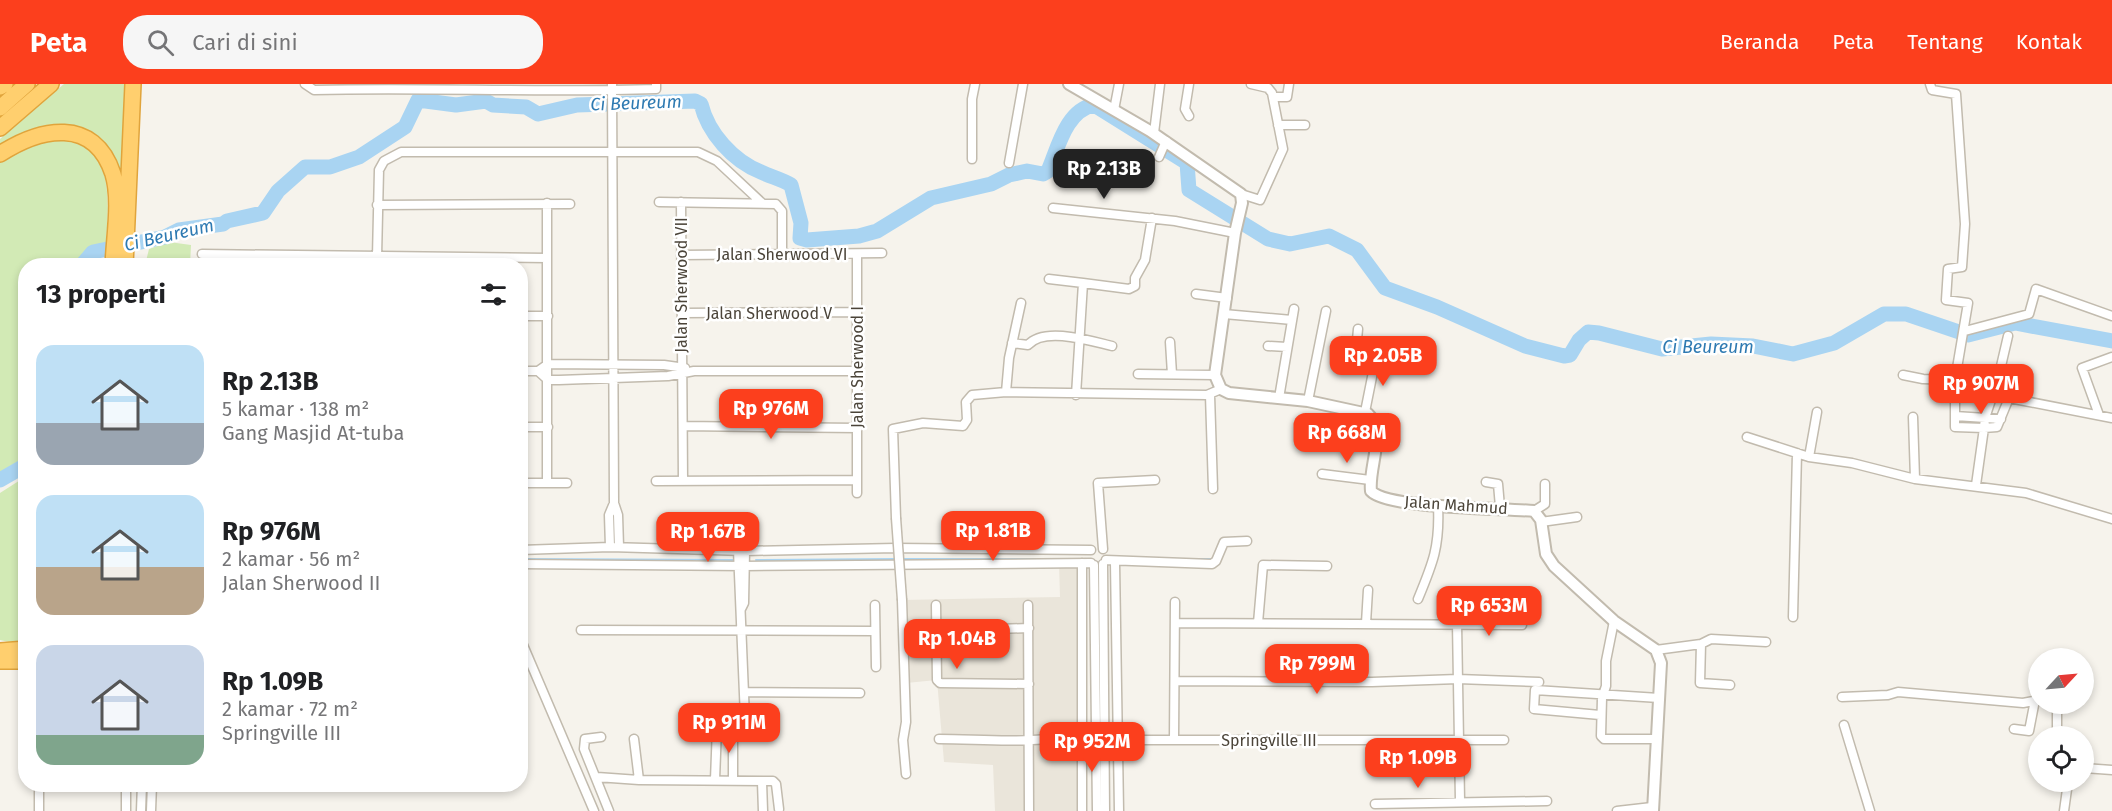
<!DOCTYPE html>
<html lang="id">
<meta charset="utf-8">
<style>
:root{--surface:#fff;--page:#f6f6f6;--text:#202124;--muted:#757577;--accent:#fc3f1d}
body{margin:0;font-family:"Fira Sans",sans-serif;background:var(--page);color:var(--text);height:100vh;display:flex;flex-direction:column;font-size:22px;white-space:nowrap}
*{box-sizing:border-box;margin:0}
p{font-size:20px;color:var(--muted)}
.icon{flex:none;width:33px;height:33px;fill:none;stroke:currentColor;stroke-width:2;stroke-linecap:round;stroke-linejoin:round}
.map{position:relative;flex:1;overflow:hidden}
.panel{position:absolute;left:18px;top:174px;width:510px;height:534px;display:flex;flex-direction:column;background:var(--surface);border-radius:24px;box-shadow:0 3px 9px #0003}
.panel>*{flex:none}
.needle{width:39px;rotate:64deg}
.buttons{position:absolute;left:2028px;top:564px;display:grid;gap:12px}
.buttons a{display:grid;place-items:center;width:66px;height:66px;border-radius:50%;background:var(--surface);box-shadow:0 3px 9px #0003;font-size:30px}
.price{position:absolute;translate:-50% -51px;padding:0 14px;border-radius:12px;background:var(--accent);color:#fff;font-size:20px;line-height:39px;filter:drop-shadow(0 2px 3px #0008)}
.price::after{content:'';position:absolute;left:50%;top:36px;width:18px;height:14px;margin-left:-9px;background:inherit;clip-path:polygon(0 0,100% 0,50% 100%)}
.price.on{background:#222;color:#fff}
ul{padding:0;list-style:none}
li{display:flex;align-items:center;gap:18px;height:150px;padding:0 18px}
li span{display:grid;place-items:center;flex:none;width:168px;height:120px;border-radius:18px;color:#555}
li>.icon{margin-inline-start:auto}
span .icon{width:72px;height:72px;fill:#fffc;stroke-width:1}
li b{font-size:26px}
h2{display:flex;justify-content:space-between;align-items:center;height:72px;padding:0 18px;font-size:26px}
header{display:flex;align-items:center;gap:36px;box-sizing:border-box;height:84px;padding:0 30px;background:var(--accent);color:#fff}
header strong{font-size:28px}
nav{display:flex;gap:33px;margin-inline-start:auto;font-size:21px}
.search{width:420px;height:54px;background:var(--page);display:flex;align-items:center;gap:15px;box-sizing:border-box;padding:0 21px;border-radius:24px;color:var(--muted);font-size:22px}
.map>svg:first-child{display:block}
</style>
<header>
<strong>Peta</strong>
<div class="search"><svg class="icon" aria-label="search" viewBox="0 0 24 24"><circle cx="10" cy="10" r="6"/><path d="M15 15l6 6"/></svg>Cari di sini</div>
<nav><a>Beranda</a><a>Peta</a><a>Tentang</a><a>Kontak</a></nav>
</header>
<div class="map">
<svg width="2112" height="727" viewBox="0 0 2112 727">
<rect width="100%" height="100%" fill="#f6f3ec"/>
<!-- residential -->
<path fill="#eae5da" d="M 1059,479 L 1082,479 L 1084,727 L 995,727 L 993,681 L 944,678 L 937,596 L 906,599 L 902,516 L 1060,513 Z"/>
<!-- green -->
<path fill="#d2eab5" d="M 64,0 L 128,0 L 125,100 C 118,87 105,60 95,52 C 65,28 27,45 0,63 L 0,55 Z
M 52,54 C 60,55 69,55 76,57 C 115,69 108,128 106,159 L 93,161 L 72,181 L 26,182 L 25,367 L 22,375 L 12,381 L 0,393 L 0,79 L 37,55 Z
M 169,158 L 191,161 L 190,181 L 145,181 L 149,165 Z
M 25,393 L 25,558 L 18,560 L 0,556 L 0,409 Z"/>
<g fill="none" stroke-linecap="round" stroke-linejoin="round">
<!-- stream -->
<path stroke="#a9d4f2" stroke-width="2" d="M 520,475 L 734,476
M 902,475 L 1085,475
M 1180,475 L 1213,475
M 756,476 L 896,475"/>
<!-- river -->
<path stroke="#a9d4f2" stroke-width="15" d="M 81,182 L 93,168 L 165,153 L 179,146 L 223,140 L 227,137 L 263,129 L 278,107 L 305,83 L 330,83 L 359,73 L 405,43 L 418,16 L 456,21 L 486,17 L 493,21 L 526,23 L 538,30 L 577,21 L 695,17 L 701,20 C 708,49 733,77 761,88 C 771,93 781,95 791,101 L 801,139 L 800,154 L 807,156 L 859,152 L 877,147 L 931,114 L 991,100 L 1009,91 L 1027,87 L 1043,90 L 1048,87 C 1058,64 1066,26 1094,21 L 1187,79 L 1189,106 L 1268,155 L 1290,160 L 1329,152 L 1357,166 L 1385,204 L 1437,223 L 1525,262 L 1564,272 L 1570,271 L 1579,256 L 1588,248 L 1599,249 L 1662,265 L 1711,260 L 1753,262 L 1793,270 L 1834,259 L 1884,230 L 1906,230 L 1968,251 L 2015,239 L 2112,257
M 0,396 L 26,381"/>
<defs>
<path id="minor" d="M 305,0 L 314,6 C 428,3 542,9 656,5 L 656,0
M 612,0 L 614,419
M 1189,0 L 1185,25 L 1189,32
M 1930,0 L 1932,6 L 1956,10 L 1965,140 L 1962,183 L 1948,185 L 1946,216 L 1968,219 L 1955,296 L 1955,343 L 1984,344 L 1976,401
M 1273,13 L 1287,13 L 1289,0
M 1114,26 L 1119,0
M 1278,41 L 1305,41
M 1154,49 L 1160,0
M 1159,73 L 1166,57
M 972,75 L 972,15 L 975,0
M 1009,79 L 1023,0
M 1241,110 L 1260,116 L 1283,65 L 1272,9 L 1268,4 L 1251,0
M 659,118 L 776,120 L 782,127 L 782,170
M 681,118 L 683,397
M 547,119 L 547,399
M 377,121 L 570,120
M 1053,124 L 1175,137 L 1235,149
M 202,170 L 547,174
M 681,171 L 882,169
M 381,182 L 377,173 L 379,86 L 384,77 L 401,68 L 698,68 L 717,77 L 762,119
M 1049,195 L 1083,199
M 1196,210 L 1227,214
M 682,229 L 857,228
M 1224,230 L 1292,236
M 520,232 L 548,232
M 1358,245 L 1356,267 L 1376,273 L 1365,328
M 1965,247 L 2029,230 L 2036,205 L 2112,232
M 2008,252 L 1998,295 L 1985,334 L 1984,344 L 1997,343 L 2009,314 L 2112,334
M 1170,258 L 1172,290
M 1012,259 L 1028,261 C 1044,242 1091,257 1112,262
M 1268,262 L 1287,263
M 520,287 L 538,287 L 548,280 L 664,281 L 685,284
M 538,287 L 548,296 L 559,296 L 668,292 L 694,287 L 857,287
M 1138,290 L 1215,291
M 1903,291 L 1923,295 L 1955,296
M 1006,308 L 1009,274 L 1021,219
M 1076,311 L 1083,199 L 1129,205 L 1135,202 L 1135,194 L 1145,176 L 1152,134
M 1210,311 L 1213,405
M 1279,314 L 1294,225
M 1308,317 L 1326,227
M 2099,331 L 2082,284 L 2112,273
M 1955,332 L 2001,335
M 1913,333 L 1915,395
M 683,342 L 858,344
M 520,343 L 548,343
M 1747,353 L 1809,373 L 1852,379 L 1915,395 L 2026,409 L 2112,435
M 1809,373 L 1817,328
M 1322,390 L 1370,396
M 656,397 L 857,396
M 1486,398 L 1498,400 L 1500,423
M 520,399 L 567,399
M 857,409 L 857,170
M 1534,427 L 1545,420 L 1545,400
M 896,434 L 893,345 L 923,339 L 963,342 L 967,336 L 966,318 L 972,311 L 1006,308 L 1207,311 L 1221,305
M 1541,438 L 1577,433
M 610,463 L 609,431 L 614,419 L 618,431 L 619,463
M 1103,465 L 1098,399 L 1155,396
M 520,466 L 610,463 L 745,467 L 896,464 L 1091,466
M 738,466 L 745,634
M 1106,476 L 1212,480 L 1216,477 L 1224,458 L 1247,457
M 1115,479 L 1119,727
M 520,480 L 745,482 L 1091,479
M 1103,480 L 1105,727
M 1094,481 L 1097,727
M 1418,515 C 1433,479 1440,462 1438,422
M 902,516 L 906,638 L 903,656 L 906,690
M 875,521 L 876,583
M 936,521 L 937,596 L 940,599 L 1029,600
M 1028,521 L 1029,727
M 741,525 L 744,519 L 745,467
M 1793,533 L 1797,369
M 1614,537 L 1606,577 L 1606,602 L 1602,614 L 1601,652 L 1604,655 L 1657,655
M 1175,539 L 1522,541
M 1258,539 L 1263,481 L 1327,482
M 1366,539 L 1368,506
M 1457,539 L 1460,717
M 581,546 L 875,547
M 937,547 L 1029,544
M 520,554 L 594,727
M 1701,560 L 1700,599 L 1730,601
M 1656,566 L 1701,560 L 1711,555 L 1766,558
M 1176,597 L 1372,598 L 1458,595 L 1539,598
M 744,608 L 860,609
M 1842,613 L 1888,611 L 1898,608 L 2023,619 L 2038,616
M 1600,631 L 1534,625 L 1535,606 L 1659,614
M 1844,641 L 1870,727
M 2014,645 L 2029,647 L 2035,616
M 733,648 L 733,696
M 2057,652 L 2057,620
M 601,653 L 585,655 L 584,665 L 609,727
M 634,655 L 639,696
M 939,655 C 970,655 1001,658 1032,656 C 1069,654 1107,646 1143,656 L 1504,656
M 1174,655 L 1175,518
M 1114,660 L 1130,660 L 1142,656
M 2084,684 L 2112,686
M 597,693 L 639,696 L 773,697 L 776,700 L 779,725
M 715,696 L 717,643
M 762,698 L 763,727
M 1375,720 L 1547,717
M 39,727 L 39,700
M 126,727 L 126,700
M 141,727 L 142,700
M 151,727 L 152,700
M 1082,727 L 1082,479
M 1617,727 L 1652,723
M 2064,727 L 2068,698"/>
<path id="tertiary" d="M 1069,0 L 1150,47 L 1241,110 L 1242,119 L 1235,149 L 1215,291 L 1221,305 L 1229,309 L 1308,317 L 1368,330 C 1387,347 1368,384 1371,407 C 1387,425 1504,424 1534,427 L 1541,436 L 1546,470 L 1554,482 L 1614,537 L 1656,566 L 1661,579 L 1653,727"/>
<path id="motorway" d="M 0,3 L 5,0
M 0,24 L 27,0
M 0,44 L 51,0
M 0,70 C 40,44 94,32 113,90 C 121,117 114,153 113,182
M 125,182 L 133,0
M 0,567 L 26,565
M 0,577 L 26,577"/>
</defs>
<!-- minor casing -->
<use href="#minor" stroke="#c2bbae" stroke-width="11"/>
<!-- tertiary casing -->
<use href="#tertiary" stroke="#c2bbae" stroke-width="14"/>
<!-- motorway casing -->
<use href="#motorway" stroke="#e0a43c" stroke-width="18"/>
<!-- minor -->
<use href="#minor" stroke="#fff" stroke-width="8"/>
<!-- tertiary -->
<use href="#tertiary" stroke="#fff" stroke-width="10"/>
<!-- motorway -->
<use href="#motorway" stroke="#ffcf6e" stroke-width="15"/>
<defs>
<path id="minor-bridge" d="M 896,434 L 902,516"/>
</defs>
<!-- minor-bridge casing -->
<use href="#minor-bridge" stroke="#c2bbae" stroke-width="11" stroke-linecap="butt"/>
<!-- minor-bridge -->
<use href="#minor-bridge" stroke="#fff" stroke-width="8"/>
</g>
<g text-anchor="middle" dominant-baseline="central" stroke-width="5" stroke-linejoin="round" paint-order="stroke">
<!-- street labels -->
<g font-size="16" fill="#4b4439" stroke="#fff">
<text x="782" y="170">Jalan Sherwood VI</text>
<text transform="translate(681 201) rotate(-90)">Jalan Sherwood VII</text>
<text x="769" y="229">Jalan Sherwood V</text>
<text transform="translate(857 283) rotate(-90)">Jalan Sherwood I</text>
<text transform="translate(1456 421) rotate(4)">Jalan Mahmud</text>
<text x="1269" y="656">Springville III</text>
</g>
<!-- water labels -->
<g font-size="18" font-style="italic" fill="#2e7ab2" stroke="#fff">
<text transform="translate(636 19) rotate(-2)">Ci Beureum</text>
<text transform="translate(169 151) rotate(-13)">Ci Beureum</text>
<text x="1708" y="263">Ci Beureum</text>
</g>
</g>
</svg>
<div class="buttons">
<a><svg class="needle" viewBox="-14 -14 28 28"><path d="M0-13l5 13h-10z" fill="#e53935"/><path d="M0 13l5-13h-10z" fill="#757577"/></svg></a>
<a><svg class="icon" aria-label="locate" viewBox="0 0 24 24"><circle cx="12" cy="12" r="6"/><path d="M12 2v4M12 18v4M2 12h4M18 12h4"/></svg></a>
</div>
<b class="price on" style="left:1104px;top:116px">Rp 2.13B</b>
<b class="price" style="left:1383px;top:303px">Rp 2.05B</b>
<b class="price" style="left:1981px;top:331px">Rp 907M</b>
<b class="price" style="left:771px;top:356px">Rp 976M</b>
<b class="price" style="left:1347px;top:380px">Rp 668M</b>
<b class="price" style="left:993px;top:478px">Rp 1.81B</b>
<b class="price" style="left:708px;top:479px">Rp 1.67B</b>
<b class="price" style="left:1489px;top:553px">Rp 653M</b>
<b class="price" style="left:957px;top:586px">Rp 1.04B</b>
<b class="price" style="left:1317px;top:611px">Rp 799M</b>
<b class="price" style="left:729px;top:670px">Rp 911M</b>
<b class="price" style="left:1092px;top:689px">Rp 952M</b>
<b class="price" style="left:1418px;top:705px">Rp 1.09B</b>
<section class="panel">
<h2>13 properti<svg class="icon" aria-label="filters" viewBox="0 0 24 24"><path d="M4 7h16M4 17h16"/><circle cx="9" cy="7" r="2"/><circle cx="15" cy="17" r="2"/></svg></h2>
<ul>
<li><span style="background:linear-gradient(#bfe0f5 65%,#9aa5b1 0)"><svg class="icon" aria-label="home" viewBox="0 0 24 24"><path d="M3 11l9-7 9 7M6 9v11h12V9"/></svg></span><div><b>Rp 2.13B</b><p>5 kamar · 138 m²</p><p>Gang Masjid At-tuba</p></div></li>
<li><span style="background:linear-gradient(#bfe0f5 60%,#b9a48a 0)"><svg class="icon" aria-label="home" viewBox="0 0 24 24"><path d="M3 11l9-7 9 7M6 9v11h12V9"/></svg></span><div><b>Rp 976M</b><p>2 kamar · 56 m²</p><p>Jalan Sherwood II</p></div></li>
<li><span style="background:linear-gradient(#c9d6e8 75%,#7fa58c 0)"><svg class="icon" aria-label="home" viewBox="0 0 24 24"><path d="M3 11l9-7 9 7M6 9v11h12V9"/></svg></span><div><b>Rp 1.09B</b><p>2 kamar · 72 m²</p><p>Springville III</p></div></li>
</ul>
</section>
</div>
